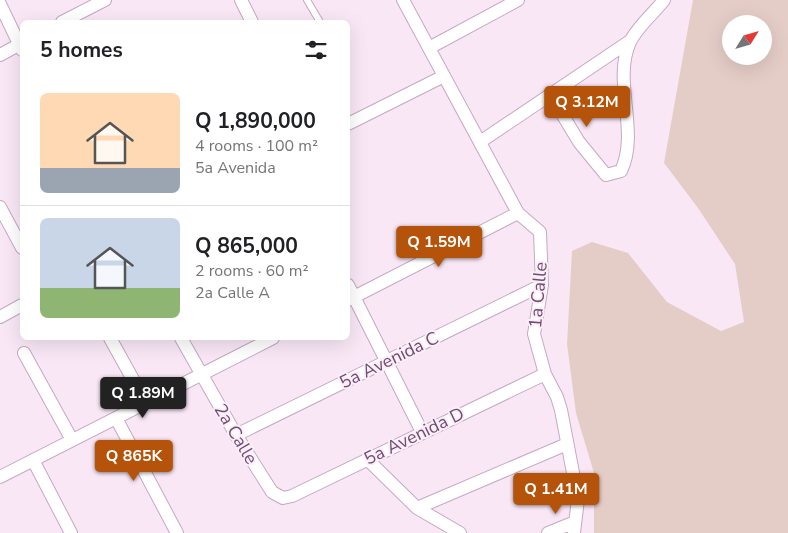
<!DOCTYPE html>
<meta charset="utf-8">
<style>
:root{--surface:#fff;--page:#f2f2f2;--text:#202124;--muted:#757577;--line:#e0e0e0;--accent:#b45309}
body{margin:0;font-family:"Nunito Sans",sans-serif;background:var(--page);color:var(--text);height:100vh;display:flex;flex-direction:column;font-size:19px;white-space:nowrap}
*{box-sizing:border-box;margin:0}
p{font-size:16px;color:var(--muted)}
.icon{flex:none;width:28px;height:28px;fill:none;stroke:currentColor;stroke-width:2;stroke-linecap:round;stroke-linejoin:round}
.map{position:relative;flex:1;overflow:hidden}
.panel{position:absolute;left:20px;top:20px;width:330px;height:320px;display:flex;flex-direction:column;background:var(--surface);border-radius:8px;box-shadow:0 5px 20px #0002}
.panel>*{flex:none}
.needle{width:32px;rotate:53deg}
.controls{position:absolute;left:722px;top:15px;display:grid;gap:10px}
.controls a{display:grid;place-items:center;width:50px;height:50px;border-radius:50%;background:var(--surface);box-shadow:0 5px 20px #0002;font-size:25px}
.price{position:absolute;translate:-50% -42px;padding:0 11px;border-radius:5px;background:var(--accent);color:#fff;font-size:16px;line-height:32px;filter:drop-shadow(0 1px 2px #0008)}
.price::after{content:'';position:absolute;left:50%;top:30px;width:15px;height:11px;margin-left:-8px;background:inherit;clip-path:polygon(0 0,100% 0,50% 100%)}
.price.selected{background:#222;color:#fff}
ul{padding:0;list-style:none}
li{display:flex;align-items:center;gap:15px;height:125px;padding:0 20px}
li+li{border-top:1px solid var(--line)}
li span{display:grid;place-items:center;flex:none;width:140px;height:100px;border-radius:8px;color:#555}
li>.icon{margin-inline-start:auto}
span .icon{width:60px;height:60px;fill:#fffc;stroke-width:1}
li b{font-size:21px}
h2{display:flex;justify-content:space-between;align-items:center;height:60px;padding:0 20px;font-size:21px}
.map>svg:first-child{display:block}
</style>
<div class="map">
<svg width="788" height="533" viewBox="0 0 788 533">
<rect width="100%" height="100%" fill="#f9e7f6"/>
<!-- green -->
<path fill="#e5cdc7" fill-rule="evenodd" d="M 693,0 L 788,0 L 788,533 L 594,533 L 594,473 L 576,413 L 567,344 L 572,251 L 592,242 L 628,253 L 667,302 L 721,331 L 744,322 L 735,264 L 698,208 L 664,163 ZM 731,24 L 764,24 L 764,56 L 731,56 Z"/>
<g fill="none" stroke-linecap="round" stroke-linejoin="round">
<defs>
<path id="service" d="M 307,0 L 320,22"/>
<path id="minor" d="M 241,0 L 252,22
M 403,0 L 518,213 L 540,232 L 542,285 L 534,334 L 545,374 L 557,397 L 561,410 L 578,499 L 574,533
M 0,4 L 22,50
M 62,22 L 105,0
M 429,48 L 518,0
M 0,55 L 22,43
M 550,94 L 579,142 L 606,175 L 621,171 C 640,131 612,82 630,42 C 637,27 654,13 664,0
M 348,124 L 444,76
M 480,142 L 630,41
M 0,207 L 22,248
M 348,285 L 422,432
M 348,300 L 518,213
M 0,317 L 22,305
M 110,338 L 146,403
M 181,338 L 236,435 L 272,492 L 283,498 L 292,496 L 545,374
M 24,353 L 72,440
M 116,418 L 177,533
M 236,435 L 542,285
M 367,459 L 417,508 L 460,533
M 33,460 L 71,533
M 0,477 L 273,338
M 417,508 L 567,444
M 548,533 L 575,522"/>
</defs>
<!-- service casing -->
<use href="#service" stroke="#c4a9c3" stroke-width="8"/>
<!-- minor casing -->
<use href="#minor" stroke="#c4a9c3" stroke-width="14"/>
<!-- service -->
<use href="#service" stroke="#fff" stroke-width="6"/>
<!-- minor -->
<use href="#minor" stroke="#fff" stroke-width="12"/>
</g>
<g text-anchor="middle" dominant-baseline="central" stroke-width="4" stroke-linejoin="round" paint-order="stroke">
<!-- street labels -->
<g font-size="18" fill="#6e4f70" stroke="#fdedf9">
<text transform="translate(538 295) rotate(-85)">1a Calle</text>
<text transform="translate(389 360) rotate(-26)">5a Avenida C</text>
<text transform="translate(236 434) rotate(59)">2a Calle</text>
<text transform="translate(414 436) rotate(-26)">5a Avenida D</text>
</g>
</g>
</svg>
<div class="controls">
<a><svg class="needle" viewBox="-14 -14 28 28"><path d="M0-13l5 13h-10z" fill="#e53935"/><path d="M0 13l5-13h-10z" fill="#757577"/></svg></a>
</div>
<b class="price" style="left:587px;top:128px">Q 3.12M</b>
<b class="price" style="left:439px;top:268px">Q 1.59M</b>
<b class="price selected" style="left:143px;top:419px">Q 1.89M</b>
<b class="price" style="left:134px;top:482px">Q 865K</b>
<b class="price" style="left:556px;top:515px">Q 1.41M</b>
<section class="panel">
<h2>5 homes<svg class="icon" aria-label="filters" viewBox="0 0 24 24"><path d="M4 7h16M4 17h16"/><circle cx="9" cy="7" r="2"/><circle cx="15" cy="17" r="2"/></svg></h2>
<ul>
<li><span style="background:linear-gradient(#ffd9b3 75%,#9aa5b1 0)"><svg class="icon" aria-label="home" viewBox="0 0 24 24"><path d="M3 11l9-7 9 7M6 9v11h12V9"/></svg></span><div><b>Q 1,890,000</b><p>4 rooms · 100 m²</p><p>5a Avenida</p></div></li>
<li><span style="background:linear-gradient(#c9d6e8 70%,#8fb573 0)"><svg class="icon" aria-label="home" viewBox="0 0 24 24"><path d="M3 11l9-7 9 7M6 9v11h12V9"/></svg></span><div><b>Q 865,000</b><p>2 rooms · 60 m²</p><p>2a Calle A</p></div></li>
</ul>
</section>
</div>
